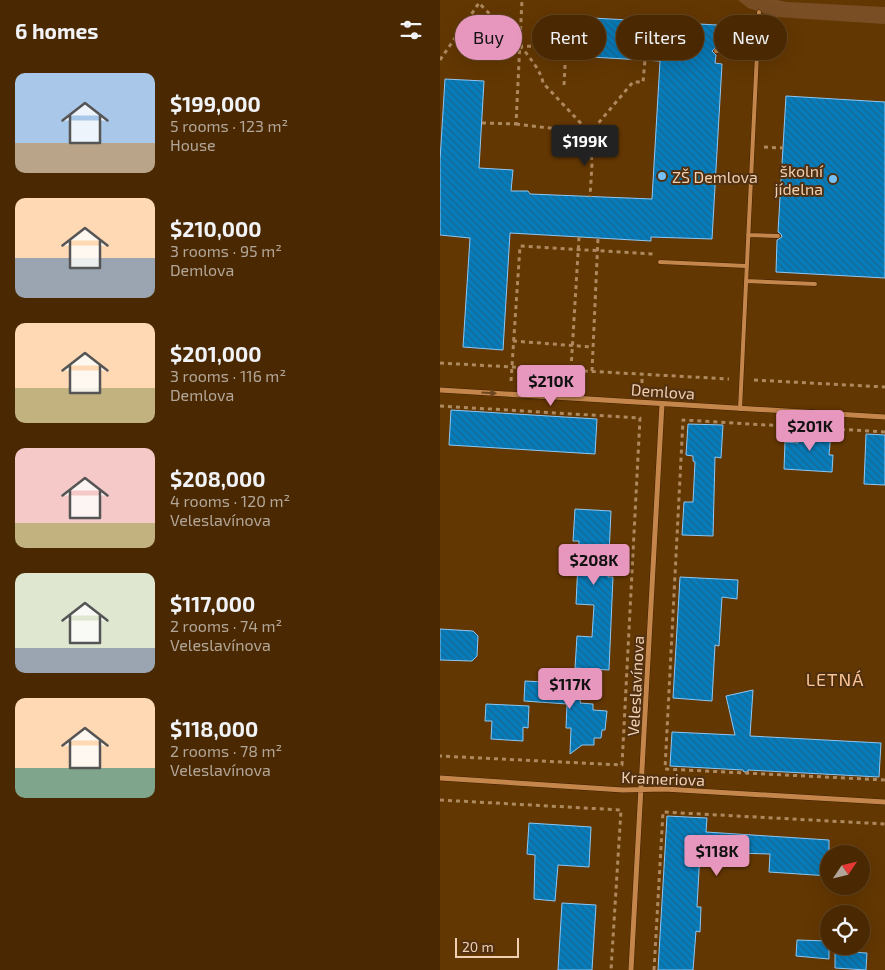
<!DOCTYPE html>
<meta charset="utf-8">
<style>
:root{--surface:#4a2902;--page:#543511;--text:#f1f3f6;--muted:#b2a699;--line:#614524;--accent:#e797bd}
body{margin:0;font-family:"Exo 2",sans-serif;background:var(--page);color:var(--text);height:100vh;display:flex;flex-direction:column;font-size:19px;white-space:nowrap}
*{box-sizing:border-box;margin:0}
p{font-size:16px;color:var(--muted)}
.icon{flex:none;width:28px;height:28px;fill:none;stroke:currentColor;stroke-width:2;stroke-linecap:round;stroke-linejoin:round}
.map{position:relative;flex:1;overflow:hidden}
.panel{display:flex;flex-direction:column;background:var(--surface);width:440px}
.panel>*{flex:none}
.top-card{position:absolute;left:15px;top:15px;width:355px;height:45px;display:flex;gap:10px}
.needle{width:32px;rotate:55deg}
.fabs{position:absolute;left:380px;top:845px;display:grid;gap:10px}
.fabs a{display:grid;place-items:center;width:50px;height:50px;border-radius:50%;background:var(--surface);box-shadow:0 5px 20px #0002,0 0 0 1px var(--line);font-size:25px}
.scale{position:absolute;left:15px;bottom:12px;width:64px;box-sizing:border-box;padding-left:5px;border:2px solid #f0cfb2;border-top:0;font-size:14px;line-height:18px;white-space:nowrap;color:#f0cfb2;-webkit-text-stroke:4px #503010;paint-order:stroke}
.price{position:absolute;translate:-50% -42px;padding:0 11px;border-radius:5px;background:var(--accent);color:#111;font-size:16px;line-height:32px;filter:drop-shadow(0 1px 2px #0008)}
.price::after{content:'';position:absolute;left:50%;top:30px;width:15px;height:11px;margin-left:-8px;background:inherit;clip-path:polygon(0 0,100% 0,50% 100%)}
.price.selected{background:#222;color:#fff}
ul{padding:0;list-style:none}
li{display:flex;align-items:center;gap:15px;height:125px;padding:0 15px}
li span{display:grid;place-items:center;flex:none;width:140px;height:100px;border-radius:10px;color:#555}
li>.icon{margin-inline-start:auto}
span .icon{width:60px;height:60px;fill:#fffc;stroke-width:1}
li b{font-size:21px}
h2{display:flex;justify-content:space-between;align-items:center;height:60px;padding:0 15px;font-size:21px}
.chip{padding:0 18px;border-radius:22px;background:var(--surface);box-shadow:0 5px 20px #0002,0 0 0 1px var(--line);font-size:18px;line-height:45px}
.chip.selected{background:var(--accent);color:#111}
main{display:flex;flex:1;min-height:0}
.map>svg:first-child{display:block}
</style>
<main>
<section class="panel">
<h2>6 homes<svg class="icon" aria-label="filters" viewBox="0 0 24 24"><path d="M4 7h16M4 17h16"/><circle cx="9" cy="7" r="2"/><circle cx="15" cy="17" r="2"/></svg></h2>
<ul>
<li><span style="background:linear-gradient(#a9c7e8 70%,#b9a48a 0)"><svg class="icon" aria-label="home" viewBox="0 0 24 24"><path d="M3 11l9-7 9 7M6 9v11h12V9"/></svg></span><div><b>$199,000</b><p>5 rooms · 123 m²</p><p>House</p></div></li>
<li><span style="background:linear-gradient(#ffd9b3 60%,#9aa5b1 0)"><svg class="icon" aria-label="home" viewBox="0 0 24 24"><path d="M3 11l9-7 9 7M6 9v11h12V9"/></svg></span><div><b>$210,000</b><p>3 rooms · 95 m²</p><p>Demlova</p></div></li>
<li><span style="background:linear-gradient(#ffd9b3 65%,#c2b280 0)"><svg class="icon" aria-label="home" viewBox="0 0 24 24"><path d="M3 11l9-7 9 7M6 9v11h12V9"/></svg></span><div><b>$201,000</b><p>3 rooms · 116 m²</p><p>Demlova</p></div></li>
<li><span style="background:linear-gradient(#f6c9c9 75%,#c2b280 0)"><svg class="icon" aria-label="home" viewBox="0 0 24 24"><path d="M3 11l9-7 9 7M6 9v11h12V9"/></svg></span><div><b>$208,000</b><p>4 rooms · 120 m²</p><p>Veleslavínova</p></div></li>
<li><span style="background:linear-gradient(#dfe7d0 75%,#9aa5b1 0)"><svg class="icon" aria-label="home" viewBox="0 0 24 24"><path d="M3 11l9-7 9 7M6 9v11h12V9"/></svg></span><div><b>$117,000</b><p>2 rooms · 74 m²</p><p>Veleslavínova</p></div></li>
<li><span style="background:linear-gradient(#ffd9b3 70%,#7fa58c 0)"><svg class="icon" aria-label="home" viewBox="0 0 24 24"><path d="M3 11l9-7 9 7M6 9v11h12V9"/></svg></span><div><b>$118,000</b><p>2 rooms · 78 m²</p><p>Veleslavínova</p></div></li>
</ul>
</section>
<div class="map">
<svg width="445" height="970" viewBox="0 0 445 970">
<defs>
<pattern id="building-back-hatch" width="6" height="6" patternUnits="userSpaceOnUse" patternTransform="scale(1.25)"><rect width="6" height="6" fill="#057cbc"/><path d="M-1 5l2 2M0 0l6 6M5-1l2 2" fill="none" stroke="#1c668d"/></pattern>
</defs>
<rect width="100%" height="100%" fill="#633702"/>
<!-- garden -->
<path fill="#794e24" d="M 298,0 L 337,0 L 347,2 L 445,7 L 445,24 L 336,17 L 308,8 Z"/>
<!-- building -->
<path fill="url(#building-back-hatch)" stroke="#8ec7f4" d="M 135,17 L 277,25 L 276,47 L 272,51 L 276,55 L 275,63 L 282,64 L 272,239 L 211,237 L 211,241 L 70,233 L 63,350 L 23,347 L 30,238 L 0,235 L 0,160 L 5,79 L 44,81 L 39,168 L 73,170 L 71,191 L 88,191 L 90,194 L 212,199 L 220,61 L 133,56 Z
M 346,96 L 445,102 L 445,278 L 336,272 L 337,240 L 342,237 L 341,234 L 338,232 Z
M 11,410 L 157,419 L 155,454 L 9,445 Z
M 248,424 L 283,425 L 281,458 L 275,457 L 273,536 L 242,535 L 244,502 L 253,502 L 255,462 L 253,461 L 253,456 L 246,455 Z
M 358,430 L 391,432 L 389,455 L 393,455 L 392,472 L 344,469 L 345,442 L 358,443 Z
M 426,434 L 445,435 L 445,485 L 424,484 Z
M 135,509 L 171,511 L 168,577 L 173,577 L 169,670 L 135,668 L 137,636 L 152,637 L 154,605 L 136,604 L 139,541 L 133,541 Z
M 240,577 L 298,580 L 297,599 L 282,597 L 279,646 L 275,645 L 272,701 L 233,698 Z
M 0,629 L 33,631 L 38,636 L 37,656 L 32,661 L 0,660 Z
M 85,681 L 142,684 L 140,703 L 153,704 L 153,710 L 167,711 L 165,730 L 162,730 L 161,738 L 154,738 L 154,745 L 142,745 L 130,754 L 131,728 L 126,728 L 127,704 L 84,701 Z
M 313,690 L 310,736 L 441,743 L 439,777 L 308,770 L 308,772 L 304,772 L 303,770 L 230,766 L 232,732 L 295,735 L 286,696 Z
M 46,704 L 89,706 L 88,728 L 83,727 L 83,741 L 51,739 L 52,721 L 45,721 Z
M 227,816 L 267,818 L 266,832 L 389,840 L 389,876 L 329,872 L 330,854 L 260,852 L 257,907 L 261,907 L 260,932 L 256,931 L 253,970 L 218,970 Z
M 89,823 L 151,827 L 149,867 L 118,865 L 115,901 L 94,899 L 95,855 L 87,854 Z
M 122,903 L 156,905 L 152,970 L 118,970 Z
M 357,940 L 389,941 L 389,959 L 356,956 Z
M 395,951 L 427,953 L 426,970 L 395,968 Z"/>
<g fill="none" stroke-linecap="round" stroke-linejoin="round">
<defs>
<path id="service" d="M 276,51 L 317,52
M 308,235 L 338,236
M 220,262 L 306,266
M 306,281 L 375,284
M 300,409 L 319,12"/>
<path id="minor" d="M 0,390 L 445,417
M 0,778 L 183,790 L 224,789 L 445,802
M 191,970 L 222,404"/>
</defs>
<!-- service casing -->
<use href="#service" stroke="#402100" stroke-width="5"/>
<!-- minor casing -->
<use href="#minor" stroke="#402100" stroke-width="6"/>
<!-- path -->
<path stroke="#ae885f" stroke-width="3" stroke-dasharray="4 4" stroke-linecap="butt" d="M 79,46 L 133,47
M 0,60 L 39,3 C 56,21 100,61 103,83 L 150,133 L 152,164 L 150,197
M 124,85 L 126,47
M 42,123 L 76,124 L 82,0
M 76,124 L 150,133 L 193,82 L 203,82 L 205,60
M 324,147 L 343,148
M 73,341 L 152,347
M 0,363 L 289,379
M 131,369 L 139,237
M 152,371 L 158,238
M 314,380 L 445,387
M 71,381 L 80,246 L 213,254
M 202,391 L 202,374
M 0,406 L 200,418 L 182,765 L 0,756
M 445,432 L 243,420 L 225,769 L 445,780
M 0,800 L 181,810 L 171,970
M 214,970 L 223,812 L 445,824"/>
<!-- service -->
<use href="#service" stroke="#c5864b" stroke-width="4"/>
<!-- minor -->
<use href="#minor" stroke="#c5864b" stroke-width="5"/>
</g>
<!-- one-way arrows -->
<defs><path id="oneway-solid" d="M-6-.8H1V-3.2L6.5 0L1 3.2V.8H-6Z" transform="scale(1.25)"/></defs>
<use fill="#6d461f" href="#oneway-solid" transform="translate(49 393) rotate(3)"/>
<!-- markers -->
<g fill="#76c0f7" stroke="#503010" stroke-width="2">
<circle cx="222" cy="176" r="5"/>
<circle cx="393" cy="179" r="5"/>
</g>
<g text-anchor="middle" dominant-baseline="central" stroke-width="4" stroke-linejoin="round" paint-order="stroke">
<!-- poi labels -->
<g font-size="16" fill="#f0cfb2" stroke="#503010" text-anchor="end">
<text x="383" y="170">školní<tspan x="383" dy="18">jídelna</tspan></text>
<text x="232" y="176" text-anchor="start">ZŠ Demlova</text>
</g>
<!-- street labels -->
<g font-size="16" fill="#f0cfb2" stroke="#503010">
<text transform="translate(223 391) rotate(4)">Demlova</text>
<text transform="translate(195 686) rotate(-87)">Veleslavínova</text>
<text transform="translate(223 778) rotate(2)">Krameriova</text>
</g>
<!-- neighbourhood labels -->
<g font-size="18" letter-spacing="1" fill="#fac596" stroke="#503010">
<text x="395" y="679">LETNÁ</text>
</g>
</g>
</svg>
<div class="fabs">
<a><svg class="needle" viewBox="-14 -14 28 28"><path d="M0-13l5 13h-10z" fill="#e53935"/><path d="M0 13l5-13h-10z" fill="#b2a699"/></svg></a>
<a><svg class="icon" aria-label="locate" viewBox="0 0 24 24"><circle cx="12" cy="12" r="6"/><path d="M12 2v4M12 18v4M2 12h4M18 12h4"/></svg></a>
</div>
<div class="scale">20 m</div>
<b class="price selected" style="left:145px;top:167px">$199K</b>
<b class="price" style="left:111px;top:407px">$210K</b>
<b class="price" style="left:370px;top:452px">$201K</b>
<b class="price" style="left:154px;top:586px">$208K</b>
<b class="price" style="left:130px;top:710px">$117K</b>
<b class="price" style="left:277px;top:877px">$118K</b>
<div class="top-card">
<a class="chip selected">Buy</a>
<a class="chip">Rent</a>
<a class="chip">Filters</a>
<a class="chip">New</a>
</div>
</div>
</main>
